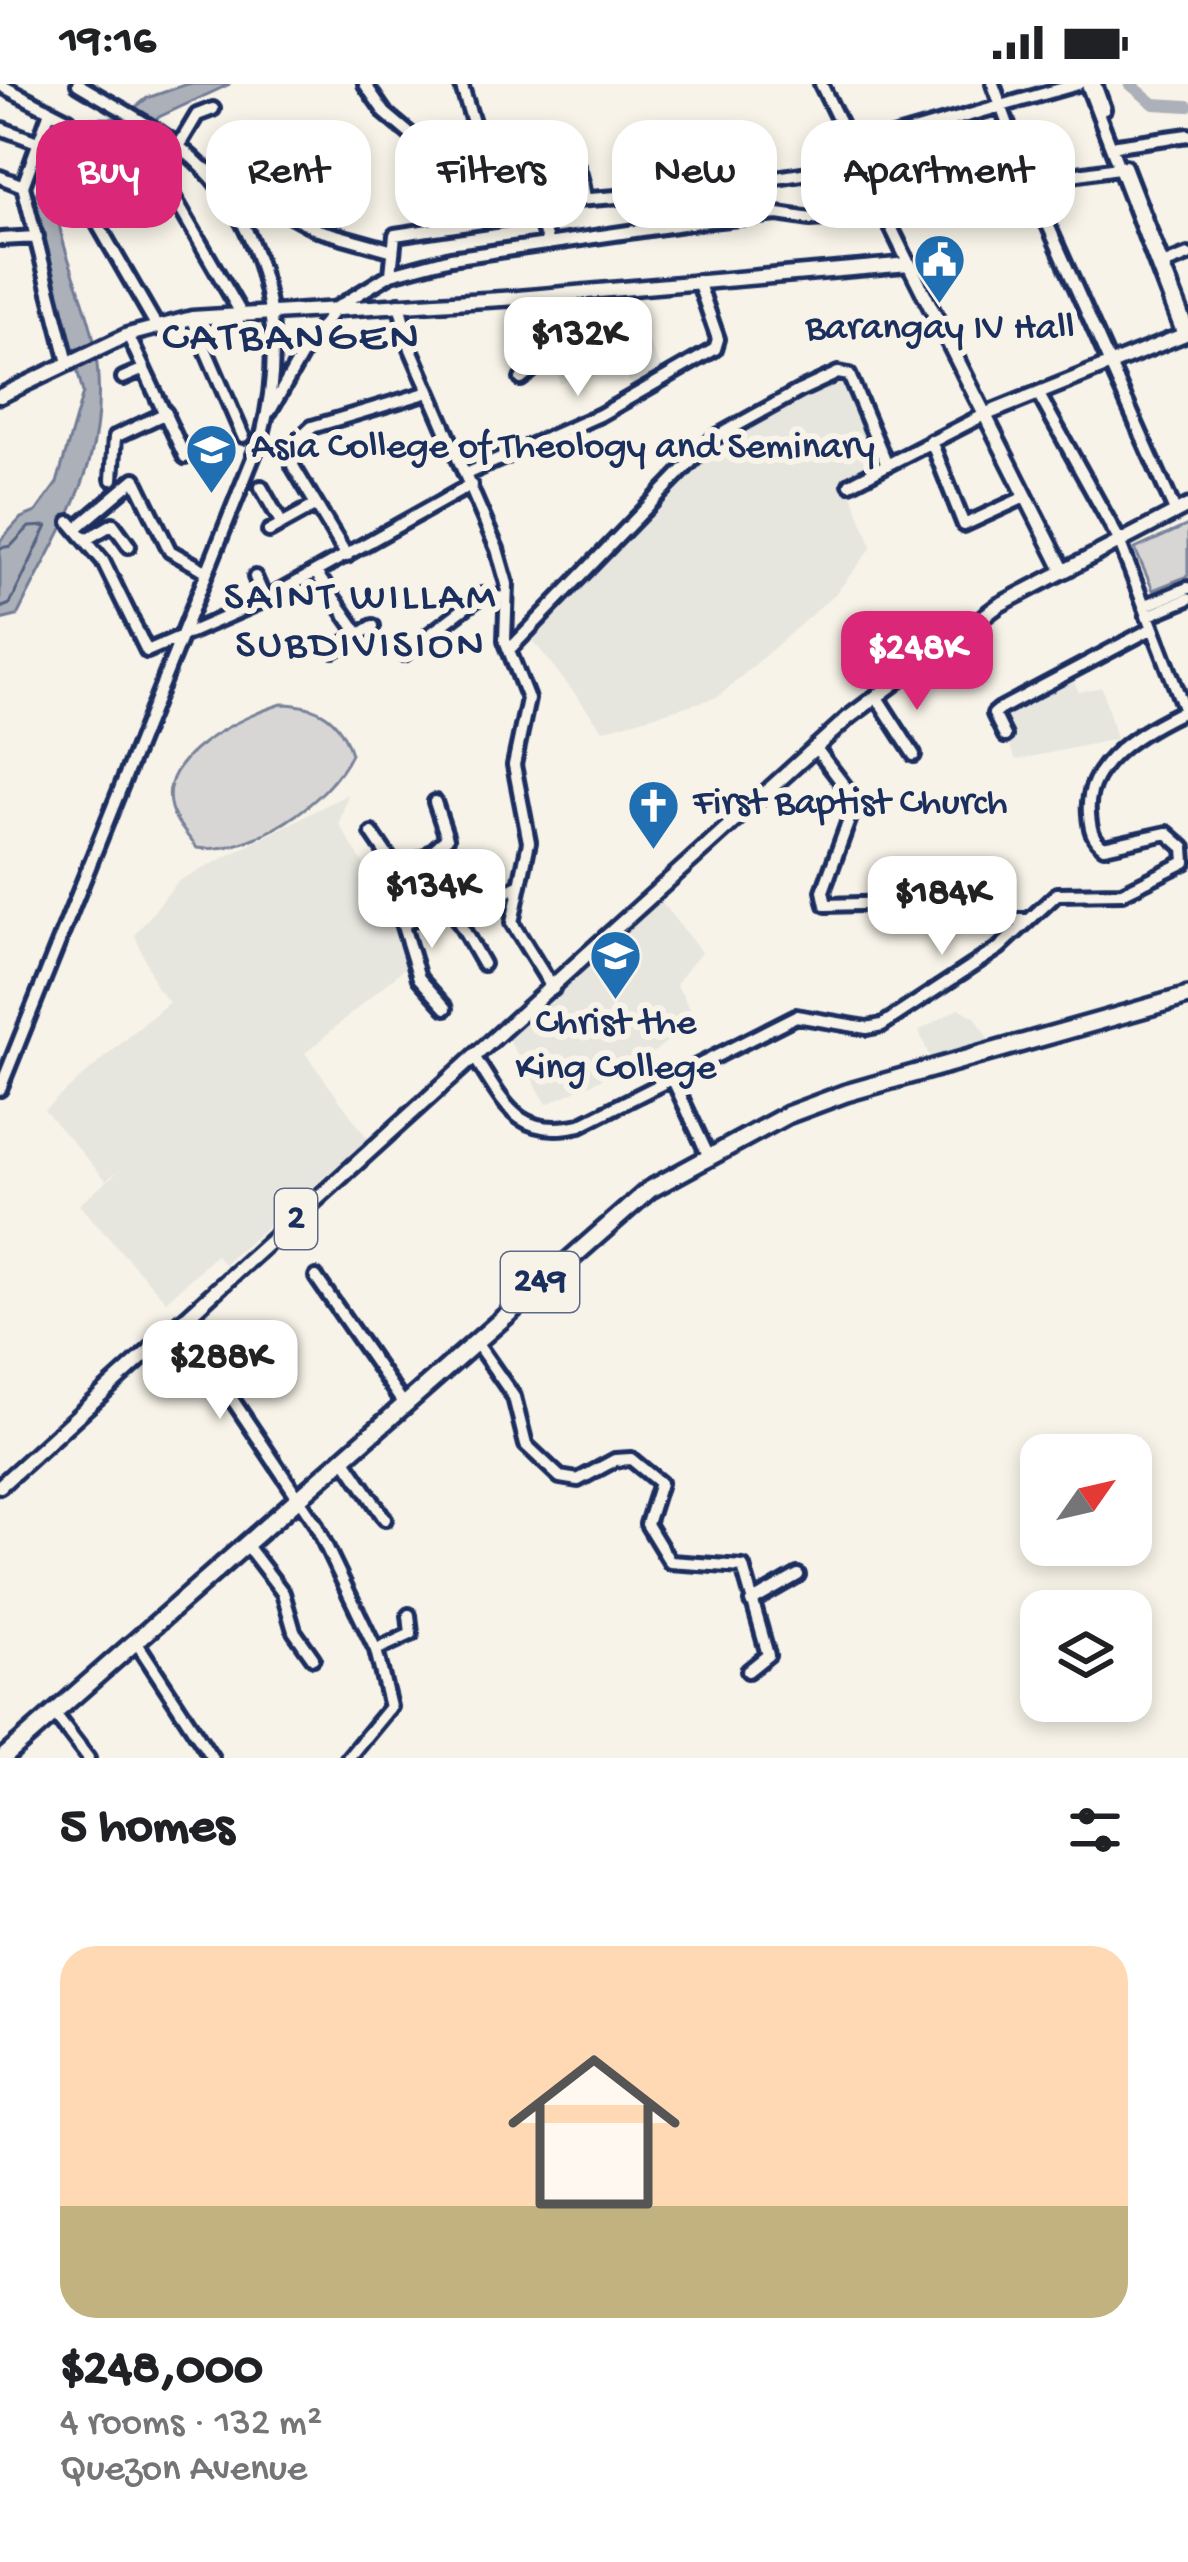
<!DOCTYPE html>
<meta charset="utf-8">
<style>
:root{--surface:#fff;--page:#f2f2f2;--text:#202124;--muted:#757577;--line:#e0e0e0;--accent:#db2777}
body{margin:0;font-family:"Gochi Hand",sans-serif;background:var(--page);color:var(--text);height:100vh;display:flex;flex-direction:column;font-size:45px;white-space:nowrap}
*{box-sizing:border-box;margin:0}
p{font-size:39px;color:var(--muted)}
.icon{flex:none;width:66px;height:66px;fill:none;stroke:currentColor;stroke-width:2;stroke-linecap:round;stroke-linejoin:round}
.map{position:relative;height:1674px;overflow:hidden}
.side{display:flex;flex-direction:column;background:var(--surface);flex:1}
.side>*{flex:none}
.banner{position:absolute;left:36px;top:36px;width:1116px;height:108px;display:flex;gap:24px}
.needle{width:78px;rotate:56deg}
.fabs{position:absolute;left:1020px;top:1350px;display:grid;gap:24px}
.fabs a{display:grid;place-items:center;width:132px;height:132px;border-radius:24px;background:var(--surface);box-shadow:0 6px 18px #0003;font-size:60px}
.price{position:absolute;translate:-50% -102px;padding:0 27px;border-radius:24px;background:#fff;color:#222;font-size:39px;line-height:78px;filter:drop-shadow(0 3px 6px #0008)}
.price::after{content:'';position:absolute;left:50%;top:72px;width:36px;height:27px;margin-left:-18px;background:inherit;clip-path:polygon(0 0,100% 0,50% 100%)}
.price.current{background:var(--accent);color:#fff}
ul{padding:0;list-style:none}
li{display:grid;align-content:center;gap:24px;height:636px;padding:0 60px}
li+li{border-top:3px solid var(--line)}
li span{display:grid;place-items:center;height:372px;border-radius:36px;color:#555}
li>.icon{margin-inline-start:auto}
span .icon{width:216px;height:216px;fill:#fffc;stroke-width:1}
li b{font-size:51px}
h2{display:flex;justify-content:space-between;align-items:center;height:144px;padding:0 60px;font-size:51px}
.tag{padding:0 42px;border-radius:36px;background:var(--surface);box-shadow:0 6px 18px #0003;font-size:42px;line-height:108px}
.tag.current{background:var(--accent);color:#fff}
.status{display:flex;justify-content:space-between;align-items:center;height:84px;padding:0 60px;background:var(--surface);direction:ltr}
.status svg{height:33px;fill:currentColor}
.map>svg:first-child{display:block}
</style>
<div class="status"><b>19:16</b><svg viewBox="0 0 49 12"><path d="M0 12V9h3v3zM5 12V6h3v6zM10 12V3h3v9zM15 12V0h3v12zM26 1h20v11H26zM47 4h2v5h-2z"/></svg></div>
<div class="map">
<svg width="1188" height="1674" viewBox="0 0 1188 1674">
<rect width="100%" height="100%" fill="#f7f3e8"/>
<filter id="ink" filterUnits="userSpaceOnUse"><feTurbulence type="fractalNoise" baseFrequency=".00833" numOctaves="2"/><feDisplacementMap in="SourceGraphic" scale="24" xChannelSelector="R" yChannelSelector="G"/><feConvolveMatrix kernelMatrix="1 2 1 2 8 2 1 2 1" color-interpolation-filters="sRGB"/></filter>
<g filter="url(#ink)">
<!-- built -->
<path fill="#e6e5de" d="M 633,207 L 643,248 L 665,290 L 635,306 L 618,280 L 560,300 L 544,217 Z
M 847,296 L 883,380 L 848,400 L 872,463 L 837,508 L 718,613 L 603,646 L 532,555 L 717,363 L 804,312 Z
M 1069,589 L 1079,608 L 1102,603 L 1116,655 L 1016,676 L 996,630 Z
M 348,710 L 339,740 L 387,819 L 407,882 L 305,969 L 368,1055 L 224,1180 L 216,1171 L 166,1217 L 79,1121 L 122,1084 L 106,1096 L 44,1026 L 169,918 L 156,903 L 135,851 L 177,798 Z
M 657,813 L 701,868 L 676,900 L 695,934 L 647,974 L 547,1020 L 507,953 Z
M 959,924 L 976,934 L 992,962 L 933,981 L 919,947 Z"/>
<!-- green -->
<path fill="#d7d6d4" stroke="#798299" stroke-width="3" d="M 1188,441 L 1188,492 L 1153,506 L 1135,465 Z
M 282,620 C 318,621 340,633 351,670 C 328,718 252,771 197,764 C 188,752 175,738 171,724 C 156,672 243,632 282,620 Z"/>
<!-- water -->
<path fill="#acb0b9" stroke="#727c95" stroke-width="3" d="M 187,0 L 230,0 L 159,33 L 135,56 L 80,59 C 25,116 84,193 94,258 C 114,377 66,431 17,532 L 0,536 L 0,457 L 21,434 L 36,428 L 57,399 L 83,309 L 34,115 L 60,55 L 80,34 L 122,34 L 147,14 Z"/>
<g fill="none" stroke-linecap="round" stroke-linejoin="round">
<!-- shore -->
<path stroke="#556382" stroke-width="3" d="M 0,464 L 11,462 L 29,443 L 47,442 L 10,520 L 0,524"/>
<!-- river -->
<path stroke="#acb0b9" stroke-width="12" d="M 1130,0 L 1154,20 L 1188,22"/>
<defs>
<path id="minor" d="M 365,0 L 385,29 L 423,61 C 493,64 570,5 585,114
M 461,0 L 478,54
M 821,0 L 909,180
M 993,0 L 1029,98 L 1175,427
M 1087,0 L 1183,251
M 1095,0 L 1104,25
M 0,1 L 69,36
M 50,27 L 23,102 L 68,279
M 0,44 L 40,59
M 1117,61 L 1188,51
M 178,63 L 197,31 L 213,25
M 854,64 L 1078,0
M 1125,82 L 1188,245
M 202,83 L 318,146 L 390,166
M 0,93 L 23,102
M 77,104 L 156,241
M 651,108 L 657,144
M 172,110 L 242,231
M 879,120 L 1118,84
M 1,155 L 37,153
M 548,160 L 535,119 L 685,108 L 861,81
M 1163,181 L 1188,171
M 391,190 L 395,151 L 536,130
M 518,214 L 531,287 L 521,295
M 399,220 L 411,265 L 497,465 L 507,500 L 505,556 L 528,615 L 514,681 L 529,758 L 512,839 L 553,905
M 192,234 L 243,352
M 128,251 L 185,373
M 123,294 L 144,285
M 1038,309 L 1118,454 L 1185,627
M 270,327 L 308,260 L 336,224 L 391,190 L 451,174 L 690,139 L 778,130 L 811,135 L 883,130
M 931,357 L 964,441 L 1025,413
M 466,390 L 600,331 L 715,265 L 718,255 L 698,197
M 112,395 L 115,353 L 166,329
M 850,400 L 984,331
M 261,403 L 282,440
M 70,438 L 103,477 L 147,567 L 265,516 L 471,401
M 77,444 L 135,395 L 170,467 L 206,487
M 269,447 L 316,421
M 87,455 L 113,440 L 129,462
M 347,472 L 293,382 L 296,358 L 312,343 L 429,308
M 316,489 L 359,550
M 255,493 L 265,516
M 1144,522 L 1188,504
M 1147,532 L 1188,515
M 334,566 L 373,542
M 509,566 L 714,354 L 799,307 L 838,289 L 849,291 L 886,379
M 404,570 L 482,511 L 504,514
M 876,612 L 914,671
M 1005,652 L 994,630 L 1000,625 L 1151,545
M 815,663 L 856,717 L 823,807 L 826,821 L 894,819 L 980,836 L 1027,836
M 372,749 L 402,793
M 422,774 L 483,880
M 386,809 L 447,754 L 435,718
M 444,812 L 403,842 L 419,894 L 446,924
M 456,832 L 520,801
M 475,974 C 505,1020 517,1055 580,1041 L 796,932 L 867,944 L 882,941 L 999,864 L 1057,810 L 1122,809 L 1185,778 L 1184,764 L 1167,749 L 1104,763 C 1092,755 1090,744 1089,730 C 1084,677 1147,644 1188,625
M 673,996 L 709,1073
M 0,1005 L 262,351 C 286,258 271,154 202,83 C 168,48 119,25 78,0
M 316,1193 L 403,1319
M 180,1237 L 315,1439 L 376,1566 L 390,1623 L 348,1674
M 475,1257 L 514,1313 L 526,1361 L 560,1393 L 578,1396 L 615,1376 L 631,1375 L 660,1399 L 647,1440 L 670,1478 L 743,1483 L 768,1571 L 748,1587
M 343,1373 L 385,1435
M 245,1459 L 283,1509 L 294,1547 L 313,1574
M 751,1518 L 798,1491
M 135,1556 L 212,1674
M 376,1566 L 411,1550 L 409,1531
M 53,1628 L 88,1674"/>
<path id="major" d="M 0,312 L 128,251 L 192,234 L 518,214 L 909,180 L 1062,484
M 984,331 L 1188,249
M 0,1402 L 848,634 L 999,521 L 1188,422"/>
<path id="highway" d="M 3,1674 L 649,1106 L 787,1031 L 846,1009 L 1188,912"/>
</defs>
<!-- minor casing -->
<use href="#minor" stroke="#1b2f5e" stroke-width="20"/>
<!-- major casing -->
<use href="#major" stroke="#1b2f5e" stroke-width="21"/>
<!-- highway casing -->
<use href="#highway" stroke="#1b2f5e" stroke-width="24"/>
<!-- minor -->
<use href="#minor" stroke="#f7f3e8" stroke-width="10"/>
<!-- major -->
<use href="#major" stroke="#f7f3e8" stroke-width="12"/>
<!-- highway -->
<use href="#highway" stroke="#f7f3e8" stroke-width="15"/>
</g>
</g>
<!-- icons -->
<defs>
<symbol id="civic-pin" viewBox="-11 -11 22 30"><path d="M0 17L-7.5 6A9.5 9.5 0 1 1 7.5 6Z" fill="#1f6fb2" stroke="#f7f3e8"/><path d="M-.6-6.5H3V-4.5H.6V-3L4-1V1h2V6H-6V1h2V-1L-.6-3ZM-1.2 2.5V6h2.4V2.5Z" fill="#fff"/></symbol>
<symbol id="university-pin" viewBox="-11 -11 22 30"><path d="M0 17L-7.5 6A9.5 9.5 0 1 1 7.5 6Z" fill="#1f6fb2" stroke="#f7f3e8"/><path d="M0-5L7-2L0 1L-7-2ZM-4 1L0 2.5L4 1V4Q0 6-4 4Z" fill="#fff"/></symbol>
<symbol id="church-pin" viewBox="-11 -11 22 30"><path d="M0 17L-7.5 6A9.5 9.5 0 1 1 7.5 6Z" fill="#1f6fb2" stroke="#f7f3e8"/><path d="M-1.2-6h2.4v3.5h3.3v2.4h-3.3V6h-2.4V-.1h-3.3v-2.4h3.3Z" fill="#fff"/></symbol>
</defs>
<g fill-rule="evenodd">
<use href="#civic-pin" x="910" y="146" width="59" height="81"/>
<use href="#university-pin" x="182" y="336" width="59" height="81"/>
<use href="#church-pin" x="624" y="692" width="59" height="81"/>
<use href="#university-pin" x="586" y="842" width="59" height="81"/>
</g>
<g text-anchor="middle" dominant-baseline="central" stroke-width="12" stroke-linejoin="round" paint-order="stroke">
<!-- shield labels -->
<g fill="#f7f3e8" stroke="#5d6a87" stroke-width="3">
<rect x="275" y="1105" width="42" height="60" rx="9"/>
<rect x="501" y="1168" width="78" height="60" rx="9"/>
</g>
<g font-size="36" font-weight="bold" fill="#1b2f5e">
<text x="296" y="1135">2</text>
<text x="540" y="1198">249</text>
</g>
<!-- poi labels -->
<g font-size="39" fill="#1b2f5e" stroke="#f7f3e8">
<text x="940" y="246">Barangay IV Hall</text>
<text x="251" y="365" text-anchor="start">Asia College of Theology and Seminary</text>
<text x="693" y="721" text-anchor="start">First Baptist Church</text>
<text x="616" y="941">Christ the<tspan x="616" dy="45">King College</tspan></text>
</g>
<!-- neighbourhood labels -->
<g font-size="42" letter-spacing="3" fill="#1b2f5e" stroke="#f7f3e8">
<text x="361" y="515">SAINT WILLAM<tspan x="361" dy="48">SUBDIVISION</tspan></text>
</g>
<!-- quarter labels -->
<g font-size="45" letter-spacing="3" fill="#1b2f5e" stroke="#f7f3e8">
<text x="292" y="255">CATBANGEN</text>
</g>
</g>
</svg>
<div class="fabs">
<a><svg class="needle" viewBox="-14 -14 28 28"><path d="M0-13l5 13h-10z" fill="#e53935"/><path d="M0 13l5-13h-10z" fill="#757577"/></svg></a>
<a><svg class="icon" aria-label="layers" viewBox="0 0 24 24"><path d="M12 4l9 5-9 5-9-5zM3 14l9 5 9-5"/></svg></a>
</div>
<b class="price" style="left:578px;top:315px">$132K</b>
<b class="price current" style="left:917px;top:629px">$248K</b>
<b class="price" style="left:432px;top:867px">$134K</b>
<b class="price" style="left:942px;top:874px">$184K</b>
<b class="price" style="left:220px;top:1338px">$288K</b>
<div class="banner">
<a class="tag current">Buy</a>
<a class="tag">Rent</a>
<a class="tag">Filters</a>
<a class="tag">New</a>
<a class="tag">Apartment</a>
</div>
</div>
<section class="side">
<h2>5 homes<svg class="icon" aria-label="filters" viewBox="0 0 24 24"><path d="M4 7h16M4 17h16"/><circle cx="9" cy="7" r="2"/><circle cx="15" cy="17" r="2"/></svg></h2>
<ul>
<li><span style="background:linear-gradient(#ffd9b3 70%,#c2b280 0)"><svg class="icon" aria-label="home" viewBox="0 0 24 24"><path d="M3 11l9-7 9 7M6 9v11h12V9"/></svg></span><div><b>$248,000</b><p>4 rooms · 132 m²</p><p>Quezon Avenue</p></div></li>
</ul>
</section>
